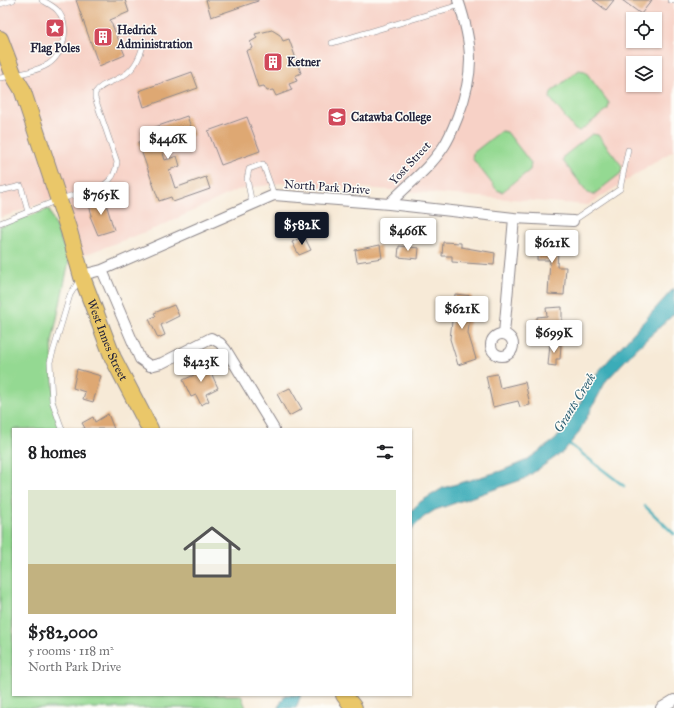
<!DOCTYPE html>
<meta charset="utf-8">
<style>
:root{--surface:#fff;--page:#f6f6f6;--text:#202124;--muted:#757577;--line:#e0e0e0;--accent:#111827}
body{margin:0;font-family:"IM FELL Great Primer",serif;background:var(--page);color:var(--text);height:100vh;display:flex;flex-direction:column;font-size:15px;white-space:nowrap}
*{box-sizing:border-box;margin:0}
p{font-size:13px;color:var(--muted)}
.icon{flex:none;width:22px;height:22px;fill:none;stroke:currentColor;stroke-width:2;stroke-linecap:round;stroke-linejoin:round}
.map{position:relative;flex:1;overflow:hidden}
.side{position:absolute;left:12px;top:428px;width:400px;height:268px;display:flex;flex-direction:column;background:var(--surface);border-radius:0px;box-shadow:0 1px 3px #0004}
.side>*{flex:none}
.buttons{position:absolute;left:626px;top:12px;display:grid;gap:8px}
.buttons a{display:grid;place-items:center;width:36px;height:36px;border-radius:0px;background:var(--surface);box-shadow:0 1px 3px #0004;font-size:20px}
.price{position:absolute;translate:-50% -34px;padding:0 9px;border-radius:4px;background:#fff;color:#222;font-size:13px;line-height:26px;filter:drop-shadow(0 1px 2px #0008)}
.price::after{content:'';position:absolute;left:50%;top:24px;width:12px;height:9px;margin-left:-6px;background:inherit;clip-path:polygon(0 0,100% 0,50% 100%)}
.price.current{background:var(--accent);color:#fff}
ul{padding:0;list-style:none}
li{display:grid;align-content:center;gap:8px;height:212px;padding:0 16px}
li+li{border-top:1px solid var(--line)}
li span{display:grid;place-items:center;height:124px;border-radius:0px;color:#555}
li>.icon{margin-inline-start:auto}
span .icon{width:72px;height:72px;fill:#fffc;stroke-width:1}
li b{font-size:17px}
h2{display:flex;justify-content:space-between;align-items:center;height:48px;padding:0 16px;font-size:17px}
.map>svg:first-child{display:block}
</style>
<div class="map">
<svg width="674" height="708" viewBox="0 0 674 708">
<rect width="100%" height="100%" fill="#fdfcf7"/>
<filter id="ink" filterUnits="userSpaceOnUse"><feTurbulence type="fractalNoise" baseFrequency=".025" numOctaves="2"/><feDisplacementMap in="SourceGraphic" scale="8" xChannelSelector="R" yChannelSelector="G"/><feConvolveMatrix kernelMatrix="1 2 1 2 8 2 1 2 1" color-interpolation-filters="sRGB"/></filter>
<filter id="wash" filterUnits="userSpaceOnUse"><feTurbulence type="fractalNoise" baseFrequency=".012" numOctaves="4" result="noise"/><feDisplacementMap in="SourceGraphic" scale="16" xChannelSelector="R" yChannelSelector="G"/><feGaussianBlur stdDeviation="0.9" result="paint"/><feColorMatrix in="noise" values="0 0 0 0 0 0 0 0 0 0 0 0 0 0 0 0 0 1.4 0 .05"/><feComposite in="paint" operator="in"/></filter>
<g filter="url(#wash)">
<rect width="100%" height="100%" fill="#f7ead7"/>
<!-- built -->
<path fill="#f7d1c6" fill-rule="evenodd" d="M 0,0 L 674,0 L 674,150 L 588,205 L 364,188 L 289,186 L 288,182 L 237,190 L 161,226 L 76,258 L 67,194 L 0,218 ZM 633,19 L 655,19 L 655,41 L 633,41 ZM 633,63 L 655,63 L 655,85 L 633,85 Z"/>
<!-- green -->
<path fill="#94d992" stroke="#5b7e66" d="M 579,70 L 585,71 L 609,103 L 608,109 L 580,131 L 575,130 L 550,98 L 551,92 Z
M 501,131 L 507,132 L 531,163 L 530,170 L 502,192 L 497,190 L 472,158 L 473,153 Z
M 592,134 L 598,135 L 622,166 L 621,173 L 593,195 L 588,193 L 563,161 L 564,156 Z
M 49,209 L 69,261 L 52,342 L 54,403 L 61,429 L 13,429 L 13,695 L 241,695 L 246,708 L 0,708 L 0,226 Z"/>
<!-- water -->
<path fill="#3bacb8" stroke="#2e677a" d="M 674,288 L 674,314 L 636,349 L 606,381 L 578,434 L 563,452 L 524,479 L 435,510 L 424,517 L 411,530 L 411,511 L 420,502 L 443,488 L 501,471 L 525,461 L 555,440 L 569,423 L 597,373 Z
M 285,695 L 301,695 L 296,708 L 278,708 Z"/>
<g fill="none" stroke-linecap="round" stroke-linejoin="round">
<!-- stream -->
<path stroke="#3bacb8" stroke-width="2.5" d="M 568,443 L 624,486
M 645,506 L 674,534"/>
</g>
<g id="blocks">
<!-- building -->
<path fill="#dea873" d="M 76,0 L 125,0 L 129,12 L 110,20 L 125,55 L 99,66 Z
M 206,0 L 258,0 L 258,1 L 211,17 Z
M 593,0 L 614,0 L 606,10 Z
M 622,0 L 652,0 L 641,14 Z
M 272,30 L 280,35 L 283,41 L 289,39 L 301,73 L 295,76 L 297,81 L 289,84 L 292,90 L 276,96 L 273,90 L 267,91 L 264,86 L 258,87 L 246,51 L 253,48 L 250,42 L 257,38 L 255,34 Z
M 192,72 L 198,88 L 144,107 L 139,91 Z
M 187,116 L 194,135 L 161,147 L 165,160 L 177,156 L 180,166 L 169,170 L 175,188 L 206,177 L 210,189 L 173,202 L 171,197 L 159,201 L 138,142 L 144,140 L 141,132 Z
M 247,117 L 260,151 L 221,165 L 208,131 Z
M 104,197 L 114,230 L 98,235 L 90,216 L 92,215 L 88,202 Z
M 304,236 L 311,250 L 299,255 L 292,242 Z
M 538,236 L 559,237 L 557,267 L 566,267 L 564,295 L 548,294 L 550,260 L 537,260 Z
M 443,242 L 461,243 L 461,247 L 495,253 L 494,265 L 452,262 L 452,256 L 442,256 Z
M 380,245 L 382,258 L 357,262 L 355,250 Z
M 399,246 L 419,248 L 418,259 L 398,257 Z
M 455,294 L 472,296 L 468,333 L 476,359 L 458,365 L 450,339 Z
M 174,305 L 179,316 L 161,325 L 165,335 L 158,338 L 149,319 L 156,316 L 154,313 Z
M 562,307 L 562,327 L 537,328 L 537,317 L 547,316 L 546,308 Z
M 550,344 L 561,345 L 560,359 L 556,359 L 556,366 L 548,365 Z
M 202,362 L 206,370 L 209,368 L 218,388 L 206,394 L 209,401 L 201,405 L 196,395 L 191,397 L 183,380 L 194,375 L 191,368 Z
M 77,369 L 101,376 L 93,402 L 83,399 L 85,392 L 73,388 Z
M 497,374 L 500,388 L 525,382 L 530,405 L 520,407 L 518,401 L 493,407 L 486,376 Z
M 290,388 L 302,409 L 289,416 L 277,394 Z
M 108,414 L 114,429 L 82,429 L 85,428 L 82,423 L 93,417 L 95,422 Z"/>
</g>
</g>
<g filter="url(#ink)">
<use href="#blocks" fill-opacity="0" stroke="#8c8689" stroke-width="1"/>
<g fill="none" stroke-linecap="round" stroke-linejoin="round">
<defs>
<path id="lane" d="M 670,0 L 674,1
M 0,4 L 13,0
M 332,43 L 460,5
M 0,78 C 15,75 31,73 45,66 C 63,58 72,26 57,10 C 53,6 47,3 42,0
M 0,191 L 21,186 L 28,212
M 252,204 L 247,179 L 249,169 L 263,164 L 274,195
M 573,221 L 620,189 L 628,150
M 0,223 L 58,200 L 104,185 C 113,179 116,172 117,162 L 95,98 L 95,93 C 101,84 110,83 119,78 C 135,71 141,56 144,41
M 62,429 L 52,401 L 50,362 L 70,295 L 80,279"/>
<path id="street" d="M 389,204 C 407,185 429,169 444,146 C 450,137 454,126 458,116 C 475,72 473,45 458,0
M 102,270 L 140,359 L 150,366 L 162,363 L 211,338 L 220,343 L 226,350 L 274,429
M 82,275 L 102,270 L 274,195 L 389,204 L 514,218 L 573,221
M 504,334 L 514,218
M491 345a11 11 0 1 1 22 0a11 11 0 1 1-22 0Z
M 661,708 L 674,700"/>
<g id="primary">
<path id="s1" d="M 0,39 L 14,76 L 22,89 L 69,231 L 82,277 L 113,358 L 150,429"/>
<path d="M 344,695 L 354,708"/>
</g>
</defs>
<!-- lane casing -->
<use href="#lane" stroke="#8c8689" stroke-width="6"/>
<!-- street casing -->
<use href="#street" stroke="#8c8689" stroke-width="12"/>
<!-- primary casing -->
<use href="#primary" stroke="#8c8689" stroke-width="18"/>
<!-- lane -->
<use href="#lane" stroke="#fff" stroke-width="5"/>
<!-- street -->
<use href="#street" stroke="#fff" stroke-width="10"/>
<!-- primary -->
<use href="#primary" stroke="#eac769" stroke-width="16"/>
</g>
</g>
<!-- icons -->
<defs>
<symbol id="sight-square" viewBox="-11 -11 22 22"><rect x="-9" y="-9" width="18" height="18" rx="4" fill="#d1495b" stroke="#fdfcf7"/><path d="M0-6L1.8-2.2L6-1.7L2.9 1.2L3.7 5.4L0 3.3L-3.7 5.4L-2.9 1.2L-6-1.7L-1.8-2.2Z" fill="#fff"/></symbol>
<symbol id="building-square" viewBox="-11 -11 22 22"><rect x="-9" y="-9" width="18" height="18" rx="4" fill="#d1495b" stroke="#fdfcf7"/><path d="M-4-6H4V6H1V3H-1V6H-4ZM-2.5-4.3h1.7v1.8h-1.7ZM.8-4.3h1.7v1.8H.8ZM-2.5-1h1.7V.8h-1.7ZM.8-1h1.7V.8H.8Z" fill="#fff"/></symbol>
<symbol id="university-square" viewBox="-11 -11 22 22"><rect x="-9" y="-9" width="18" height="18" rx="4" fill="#d1495b" stroke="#fdfcf7"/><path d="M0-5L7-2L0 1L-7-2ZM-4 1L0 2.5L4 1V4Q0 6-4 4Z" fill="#fff"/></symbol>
</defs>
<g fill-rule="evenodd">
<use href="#sight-square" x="44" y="17" width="22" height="22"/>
<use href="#building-square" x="92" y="26" width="22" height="22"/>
<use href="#building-square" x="262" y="51" width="22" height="22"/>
<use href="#university-square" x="326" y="106" width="22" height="22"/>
</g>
<g text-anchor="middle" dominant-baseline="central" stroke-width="3" stroke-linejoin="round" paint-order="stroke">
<!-- poi labels -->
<g font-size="12" font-weight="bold" fill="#22223b" stroke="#fdfcf7" text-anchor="start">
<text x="117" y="30">Hedrick<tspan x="117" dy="14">Administration</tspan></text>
<text x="55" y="48" text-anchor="middle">Flag Poles</text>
<text x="287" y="62">Ketner</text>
<text x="351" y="117">Catawba College</text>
</g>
<!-- street labels -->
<g font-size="12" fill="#22223b" stroke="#fdfcf7">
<text transform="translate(410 163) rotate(-47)">Yost Street</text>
<text transform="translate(327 187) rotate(4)">North Park Drive</text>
<text stroke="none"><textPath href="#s1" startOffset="320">West Innes Street</textPath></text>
</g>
<!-- water labels -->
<g font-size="13" font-style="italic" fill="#2d6073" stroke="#fdfcf7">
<text transform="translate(575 403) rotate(-58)">Grants Creek</text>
</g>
</g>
</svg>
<div class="buttons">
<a><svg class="icon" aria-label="locate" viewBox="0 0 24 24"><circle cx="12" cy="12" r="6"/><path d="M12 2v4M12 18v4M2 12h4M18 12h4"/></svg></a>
<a><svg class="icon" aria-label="layers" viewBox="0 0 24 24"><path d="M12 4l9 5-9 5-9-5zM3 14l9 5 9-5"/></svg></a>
</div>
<b class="price" style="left:168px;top:160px">$446K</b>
<b class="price" style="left:101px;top:216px">$765K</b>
<b class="price current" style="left:302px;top:246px">$582K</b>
<b class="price" style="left:408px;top:252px">$466K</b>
<b class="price" style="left:552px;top:264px">$621K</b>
<b class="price" style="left:462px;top:330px">$621K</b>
<b class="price" style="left:554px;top:354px">$699K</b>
<b class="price" style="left:201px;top:383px">$423K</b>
<section class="side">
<h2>8 homes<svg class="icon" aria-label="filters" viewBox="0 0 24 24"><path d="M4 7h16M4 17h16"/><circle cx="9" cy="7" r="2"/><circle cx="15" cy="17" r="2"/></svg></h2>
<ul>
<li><span style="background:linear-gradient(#dfe7d0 60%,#c2b280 0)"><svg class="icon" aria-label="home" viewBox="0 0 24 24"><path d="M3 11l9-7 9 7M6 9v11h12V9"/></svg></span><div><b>$582,000</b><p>5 rooms · 118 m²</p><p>North Park Drive</p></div></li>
</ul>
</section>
</div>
